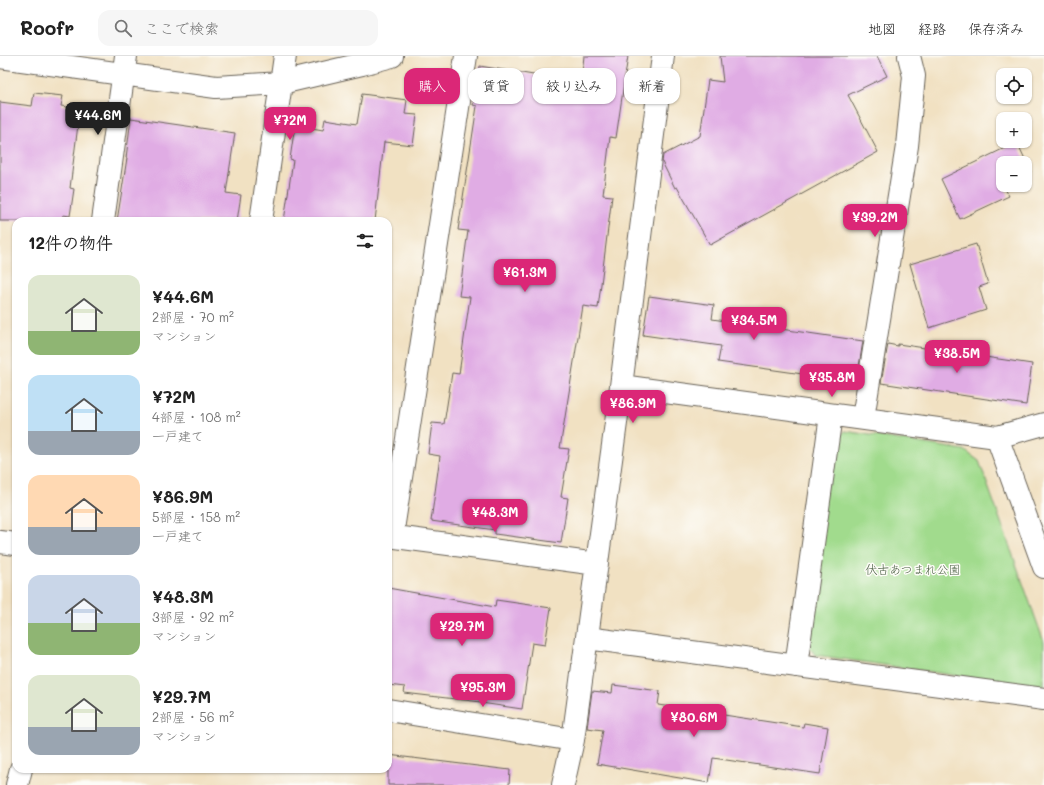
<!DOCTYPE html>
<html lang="ja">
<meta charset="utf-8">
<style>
:root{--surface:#fff;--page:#f6f6f6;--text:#222;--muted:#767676;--line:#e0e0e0;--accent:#db2777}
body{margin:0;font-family:Mali,"Klee One",sans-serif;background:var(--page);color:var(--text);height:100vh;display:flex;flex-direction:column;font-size:15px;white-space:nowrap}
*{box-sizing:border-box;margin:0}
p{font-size:13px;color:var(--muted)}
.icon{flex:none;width:22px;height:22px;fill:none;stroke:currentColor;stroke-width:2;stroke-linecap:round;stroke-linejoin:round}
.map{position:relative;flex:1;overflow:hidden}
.side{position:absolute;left:12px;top:161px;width:380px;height:556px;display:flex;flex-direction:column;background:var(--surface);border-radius:12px;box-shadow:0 1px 3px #0004}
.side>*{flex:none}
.banner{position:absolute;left:404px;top:12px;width:380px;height:36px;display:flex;gap:8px}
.buttons{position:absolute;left:996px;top:12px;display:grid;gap:8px}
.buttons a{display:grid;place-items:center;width:36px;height:36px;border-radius:8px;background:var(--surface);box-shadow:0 1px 3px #0004;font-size:20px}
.price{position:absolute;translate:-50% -34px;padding:0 9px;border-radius:8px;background:var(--accent);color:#fff;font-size:13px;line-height:26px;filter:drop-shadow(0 1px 2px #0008)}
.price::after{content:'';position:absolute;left:50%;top:24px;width:12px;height:9px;margin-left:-6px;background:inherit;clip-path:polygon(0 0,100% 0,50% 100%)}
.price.current{background:#222;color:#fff}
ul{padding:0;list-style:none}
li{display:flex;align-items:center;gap:12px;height:100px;padding:0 16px}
li span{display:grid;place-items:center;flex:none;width:112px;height:80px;border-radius:12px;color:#555}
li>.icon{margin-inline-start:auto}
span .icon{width:48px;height:48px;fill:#fffc;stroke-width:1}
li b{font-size:17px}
h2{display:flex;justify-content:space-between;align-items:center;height:48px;padding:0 16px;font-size:17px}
.tag{padding:0 14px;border-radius:12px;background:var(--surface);box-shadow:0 1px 3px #0004;font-size:14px;line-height:36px}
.tag.current{background:var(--accent);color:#fff}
header{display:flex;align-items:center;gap:24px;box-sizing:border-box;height:56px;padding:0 20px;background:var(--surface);border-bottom:1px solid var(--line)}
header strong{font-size:19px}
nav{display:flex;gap:22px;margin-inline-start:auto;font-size:14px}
.search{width:280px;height:36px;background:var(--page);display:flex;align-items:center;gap:10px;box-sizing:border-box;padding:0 14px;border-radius:12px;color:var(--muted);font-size:15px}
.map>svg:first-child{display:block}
</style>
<header>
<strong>Roofr</strong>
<div class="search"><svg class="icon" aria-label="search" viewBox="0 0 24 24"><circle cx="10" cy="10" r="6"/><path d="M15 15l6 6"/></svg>ここで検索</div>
<nav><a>地図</a><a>経路</a><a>保存済み</a></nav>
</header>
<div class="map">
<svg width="1044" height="729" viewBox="0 0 1044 729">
<rect width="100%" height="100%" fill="#fdfcf7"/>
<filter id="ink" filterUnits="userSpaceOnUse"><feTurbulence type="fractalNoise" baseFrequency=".025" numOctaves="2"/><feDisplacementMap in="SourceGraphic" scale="8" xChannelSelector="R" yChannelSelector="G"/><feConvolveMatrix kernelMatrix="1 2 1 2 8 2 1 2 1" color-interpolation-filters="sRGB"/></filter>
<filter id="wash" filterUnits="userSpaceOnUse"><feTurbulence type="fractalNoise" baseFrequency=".012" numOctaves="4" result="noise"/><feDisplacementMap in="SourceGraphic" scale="16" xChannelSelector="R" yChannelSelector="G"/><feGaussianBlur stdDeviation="0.9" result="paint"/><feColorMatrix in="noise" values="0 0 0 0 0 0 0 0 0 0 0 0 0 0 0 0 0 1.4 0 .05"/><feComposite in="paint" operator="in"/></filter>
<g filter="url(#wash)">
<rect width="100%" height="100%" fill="#f1e1c2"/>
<!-- green -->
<path fill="#a1db8d" stroke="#5e7c54" d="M 845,375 L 964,394 L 979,405 L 1044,586 L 1044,629 L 1041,632 L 815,599 L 803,582 L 833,386 Z"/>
<g id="blocks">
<!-- building -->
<path fill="#e0ace4" d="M 584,0 L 628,0 L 616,82 L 610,81 L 603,139 L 612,140 L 598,252 L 583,250 L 560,392 L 569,393 L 561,441 L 568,442 L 561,487 L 495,478 L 495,474 L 431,465 L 440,400 L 428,398 L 432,367 L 444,368 L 452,317 L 459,318 L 470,241 L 459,240 L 468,175 L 458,174 L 477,50 L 473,49 L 480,10 L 581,27 Z
M 720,0 L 877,0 L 887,20 L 848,39 L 878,96 L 710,189 L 677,131 L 675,132 L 662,106 L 663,99 L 700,80 L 708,24 L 723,26 Z
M 34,37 L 63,40 L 61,50 L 80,53 L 70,132 L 74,133 L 70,160 L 63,159 L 62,165 L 0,165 L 0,46 L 32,50 Z
M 362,38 L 407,44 L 405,58 L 417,59 L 413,89 L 384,86 L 375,165 L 284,165 L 293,104 L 290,103 L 295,69 L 323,74 L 325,63 L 357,68 Z
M 131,62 L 235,77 L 226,137 L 241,139 L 237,165 L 117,165 L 127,102 L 126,102 Z
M 1017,86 L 1031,116 L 1025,119 L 1025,107 L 1003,107 L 1003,129 L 1009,140 L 960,163 L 941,123 Z
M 976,188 L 988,228 L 979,231 L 986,254 L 929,272 L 910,208 Z
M 649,240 L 714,249 L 712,263 L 863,285 L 857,323 L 852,322 L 852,325 L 718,306 L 721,290 L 643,279 Z
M 888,288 L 898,290 L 898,288 L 1032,308 L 1026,349 L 881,327 Z
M 388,532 L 495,551 L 496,544 L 551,552 L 545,589 L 532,587 L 522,653 L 481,647 L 481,646 L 404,637 L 405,631 L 388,629 Z
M 613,629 L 660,635 L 658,649 L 803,671 L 804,667 L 828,671 L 820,718 L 713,702 L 709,727 L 597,708 L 603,674 L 587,672 L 592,635 L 612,637 Z
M 388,699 L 510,714 L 509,729 L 388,729 Z"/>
</g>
</g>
<g filter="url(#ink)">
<use href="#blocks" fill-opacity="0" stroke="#676156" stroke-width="1"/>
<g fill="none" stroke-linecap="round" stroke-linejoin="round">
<defs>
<path id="street" d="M 0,1 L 216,31 L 281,27 L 362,8 L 392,0
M 103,165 L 126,0
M 261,165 L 285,0
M 621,330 L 997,381 L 1044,368
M 863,362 L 907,90 L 914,20 L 909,0
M 997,381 L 1044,511
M 388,480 L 597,508
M 392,480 L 466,0
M 0,486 L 16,488
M 587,582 L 1044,643
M 796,610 L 831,359
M 388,654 L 573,684
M 17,729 L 21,713
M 563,729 L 573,684 L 621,330 L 663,0"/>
</defs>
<!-- street casing -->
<use href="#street" stroke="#676156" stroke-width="24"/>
<!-- street -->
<use href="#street" stroke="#fff" stroke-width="22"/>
</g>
</g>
<g text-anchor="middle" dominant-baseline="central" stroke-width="3" stroke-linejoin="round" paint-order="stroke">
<!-- park labels -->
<g font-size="12" fill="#4b5f44" stroke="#fdfcf7">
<text x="913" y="513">伏古あつまれ公園</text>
</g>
</g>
</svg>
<div class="buttons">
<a><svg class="icon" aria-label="locate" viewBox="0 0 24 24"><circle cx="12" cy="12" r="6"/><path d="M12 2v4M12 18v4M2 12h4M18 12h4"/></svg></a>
<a>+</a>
<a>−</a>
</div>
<b class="price current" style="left:98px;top:80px">¥44.6M</b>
<b class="price" style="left:290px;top:85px">¥72M</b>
<b class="price" style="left:875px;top:182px">¥39.2M</b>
<b class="price" style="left:525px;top:237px">¥61.3M</b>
<b class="price" style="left:754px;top:285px">¥34.5M</b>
<b class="price" style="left:957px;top:318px">¥38.5M</b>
<b class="price" style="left:832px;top:342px">¥35.8M</b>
<b class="price" style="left:633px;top:368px">¥86.9M</b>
<b class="price" style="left:495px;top:477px">¥48.3M</b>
<b class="price" style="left:462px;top:591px">¥29.7M</b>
<b class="price" style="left:483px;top:652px">¥95.3M</b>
<b class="price" style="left:694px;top:682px">¥80.6M</b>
<div class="banner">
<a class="tag current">購入</a>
<a class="tag">賃貸</a>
<a class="tag">絞り込み</a>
<a class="tag">新着</a>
</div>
<section class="side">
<h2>12件の物件<svg class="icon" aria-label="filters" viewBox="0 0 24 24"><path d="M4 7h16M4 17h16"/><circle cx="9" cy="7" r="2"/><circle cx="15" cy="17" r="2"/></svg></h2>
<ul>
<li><span style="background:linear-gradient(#dfe7d0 70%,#8fb573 0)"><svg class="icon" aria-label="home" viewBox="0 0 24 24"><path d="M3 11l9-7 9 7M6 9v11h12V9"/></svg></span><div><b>¥44.6M</b><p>2部屋 · 70 m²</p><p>マンション</p></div></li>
<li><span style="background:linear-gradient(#bfe0f5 70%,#9aa5b1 0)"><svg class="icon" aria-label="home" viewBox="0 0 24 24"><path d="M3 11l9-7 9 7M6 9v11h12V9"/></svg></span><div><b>¥72M</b><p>4部屋 · 108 m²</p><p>一戸建て</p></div></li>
<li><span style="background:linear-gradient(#ffd9b3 65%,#9aa5b1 0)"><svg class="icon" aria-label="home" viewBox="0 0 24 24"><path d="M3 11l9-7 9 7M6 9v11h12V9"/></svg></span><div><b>¥86.9M</b><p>5部屋 · 158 m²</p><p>一戸建て</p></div></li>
<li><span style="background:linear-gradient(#c9d6e8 60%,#8fb573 0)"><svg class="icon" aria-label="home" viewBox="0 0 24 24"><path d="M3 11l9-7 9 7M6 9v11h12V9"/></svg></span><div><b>¥48.3M</b><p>3部屋 · 92 m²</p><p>マンション</p></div></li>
<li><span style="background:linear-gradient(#dfe7d0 65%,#9aa5b1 0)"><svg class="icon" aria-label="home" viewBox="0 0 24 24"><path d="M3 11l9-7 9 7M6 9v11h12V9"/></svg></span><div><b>¥29.7M</b><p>2部屋 · 56 m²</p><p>マンション</p></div></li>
</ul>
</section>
</div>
